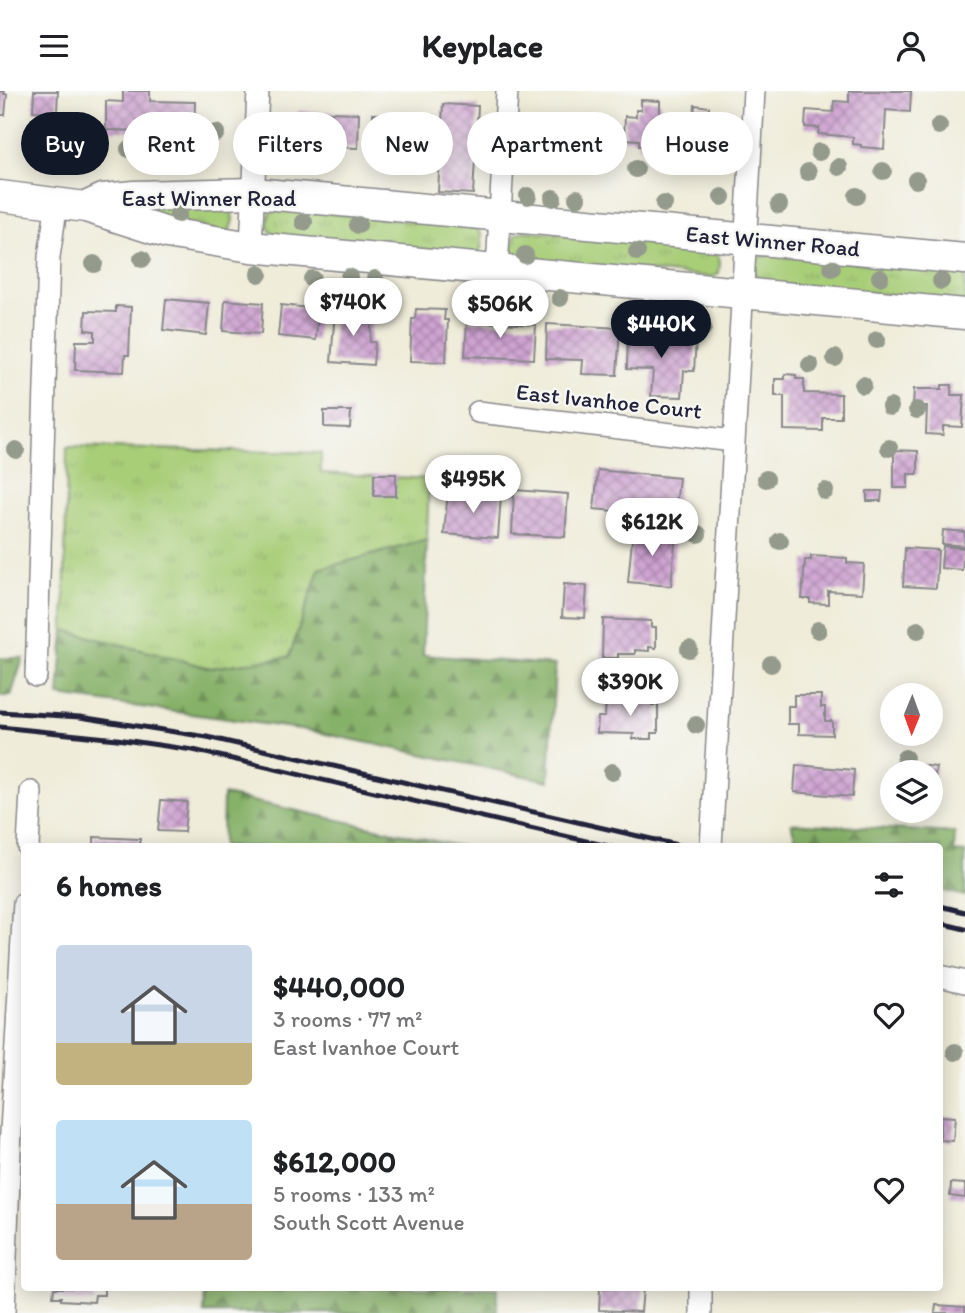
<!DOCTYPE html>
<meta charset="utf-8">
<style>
:root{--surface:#fff;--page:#f2f2f2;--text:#202124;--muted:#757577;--accent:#111827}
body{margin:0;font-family:Itim,sans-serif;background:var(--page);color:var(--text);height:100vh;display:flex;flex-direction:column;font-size:26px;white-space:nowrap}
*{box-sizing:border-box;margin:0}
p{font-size:23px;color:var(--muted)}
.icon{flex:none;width:38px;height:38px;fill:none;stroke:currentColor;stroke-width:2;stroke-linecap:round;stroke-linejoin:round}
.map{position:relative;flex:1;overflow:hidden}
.details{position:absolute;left:21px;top:752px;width:922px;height:448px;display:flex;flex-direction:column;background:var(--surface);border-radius:7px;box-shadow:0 4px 18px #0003}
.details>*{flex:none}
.top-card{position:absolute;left:21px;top:21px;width:924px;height:63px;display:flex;gap:14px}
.needle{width:46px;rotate:181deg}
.tools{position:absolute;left:880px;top:592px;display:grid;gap:14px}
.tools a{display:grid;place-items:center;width:63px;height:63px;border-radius:50%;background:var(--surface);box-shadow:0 4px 18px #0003;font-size:35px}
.price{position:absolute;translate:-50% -60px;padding:0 16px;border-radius:24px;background:#fff;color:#222;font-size:23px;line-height:46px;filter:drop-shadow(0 2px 4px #0008)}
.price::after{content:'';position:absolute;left:50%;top:42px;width:21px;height:16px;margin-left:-10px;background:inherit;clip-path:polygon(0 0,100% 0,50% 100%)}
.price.current{background:var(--accent);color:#fff}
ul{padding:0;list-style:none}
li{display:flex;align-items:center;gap:21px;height:175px;padding:0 35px}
li span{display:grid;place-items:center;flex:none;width:196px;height:140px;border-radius:7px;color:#555}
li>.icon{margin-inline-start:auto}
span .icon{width:84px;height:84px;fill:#fffc;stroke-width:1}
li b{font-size:30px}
h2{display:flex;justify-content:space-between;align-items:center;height:84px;padding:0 35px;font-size:30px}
.tag{padding:0 24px;border-radius:32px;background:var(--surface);box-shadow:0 4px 18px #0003;font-size:24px;line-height:63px}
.tag.current{background:var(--accent);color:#fff}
header{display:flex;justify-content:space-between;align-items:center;height:91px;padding:0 35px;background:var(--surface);font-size:32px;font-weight:800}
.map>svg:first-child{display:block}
</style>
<header><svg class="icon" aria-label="menu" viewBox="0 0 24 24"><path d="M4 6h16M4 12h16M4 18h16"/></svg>Keyplace<svg class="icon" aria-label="person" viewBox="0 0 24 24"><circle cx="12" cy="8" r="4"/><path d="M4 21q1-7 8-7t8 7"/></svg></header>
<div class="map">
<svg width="965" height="1222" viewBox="0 0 965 1222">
<defs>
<pattern id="grass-tufts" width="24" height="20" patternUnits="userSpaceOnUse" patternTransform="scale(1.75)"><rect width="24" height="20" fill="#a8ce78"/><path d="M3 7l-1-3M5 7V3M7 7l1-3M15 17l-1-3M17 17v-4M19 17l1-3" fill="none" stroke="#90b169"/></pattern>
<pattern id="forest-firs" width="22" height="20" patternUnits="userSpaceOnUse" patternTransform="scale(1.75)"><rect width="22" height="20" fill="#86b168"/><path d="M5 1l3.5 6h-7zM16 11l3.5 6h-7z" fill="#6d9057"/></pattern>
<pattern id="building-cross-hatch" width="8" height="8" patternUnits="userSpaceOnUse" patternTransform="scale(1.75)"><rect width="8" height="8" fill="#cea3d1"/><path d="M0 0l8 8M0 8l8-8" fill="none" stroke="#a784ab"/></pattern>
</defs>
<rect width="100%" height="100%" fill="#f6f6f2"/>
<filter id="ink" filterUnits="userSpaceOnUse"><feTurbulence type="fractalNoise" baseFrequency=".0143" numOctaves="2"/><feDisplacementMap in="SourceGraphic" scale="14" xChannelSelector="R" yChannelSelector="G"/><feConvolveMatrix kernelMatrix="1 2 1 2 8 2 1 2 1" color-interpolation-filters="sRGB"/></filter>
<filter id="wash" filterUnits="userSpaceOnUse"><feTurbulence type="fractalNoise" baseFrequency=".00686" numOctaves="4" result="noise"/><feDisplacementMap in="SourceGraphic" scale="28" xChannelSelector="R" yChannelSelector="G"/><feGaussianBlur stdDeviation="1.57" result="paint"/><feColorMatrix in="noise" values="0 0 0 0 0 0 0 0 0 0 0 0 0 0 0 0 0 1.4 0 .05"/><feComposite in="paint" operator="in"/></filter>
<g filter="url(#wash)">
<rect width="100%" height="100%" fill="#efecd9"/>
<!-- grass -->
<path fill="url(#grass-tufts)" stroke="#65785a" stroke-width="2" d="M 121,115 L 231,116 L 233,129 L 230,139 L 220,141 Z
M 278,117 L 477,137 L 482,143 L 481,158 L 475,163 L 277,146 C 266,139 266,133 270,121 Z
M 523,140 L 710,158 L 717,161 L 720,170 L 719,182 L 713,186 L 519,169 L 511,163 L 515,144 Z
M 772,163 L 965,182 L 965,211 L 763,192 L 755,185 L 753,174 L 760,166 Z
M 67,356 L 321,362 L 321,382 L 429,388 L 427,449 L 320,478 L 290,566 L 210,577 L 64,539 Z"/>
<!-- forest -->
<path fill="url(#forest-firs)" stroke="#546a52" stroke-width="2" d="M 427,449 L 423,564 L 555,574 L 549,690 L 307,639 L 59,605 L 64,539 L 210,577 L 289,566 L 319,478 Z
M 0,567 L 23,567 L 11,605 L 0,605 Z
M 223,704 L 224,704 L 463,756 L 222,756 Z
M 791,732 L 955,742 L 954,761 L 965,762 L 965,805 L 940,799 L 940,756 L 835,756 L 795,746 Z
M 205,1197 L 497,1197 L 497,1222 L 204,1222 Z"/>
<g id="blocks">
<!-- building -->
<path fill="url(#building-cross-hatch)" d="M 0,0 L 4,0 L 4,3 L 7,3 L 5,24 L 0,24 Z
M 34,0 L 58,0 L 57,21 L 33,20 Z
M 123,0 L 150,0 L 150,10 L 195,11 L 194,49 L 174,49 L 174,45 L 144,44 L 144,40 L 106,39 L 106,10 L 123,11 Z
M 849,0 L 911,0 L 910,21 L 886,19 L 884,58 L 861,56 L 861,54 L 853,53 L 853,46 L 818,43 L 819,37 L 805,36 L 806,19 L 833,21 L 834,10 L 849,11 Z
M 641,9 L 660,10 L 660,27 L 673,27 L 672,51 L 656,51 L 656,56 L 639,55 L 639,49 L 624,48 L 625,25 L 636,26 L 636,19 L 641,19 Z
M 443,13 L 478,15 L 473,103 L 438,101 Z
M 695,14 L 709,16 L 708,26 L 694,24 Z
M 298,20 L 359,22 L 358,57 L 297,55 Z
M 373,23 L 434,24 L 433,59 L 372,57 Z
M 166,208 L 209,212 L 206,244 L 163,239 Z
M 225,209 L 263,212 L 261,243 L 223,240 Z
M 281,214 L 318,218 L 316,249 L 278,245 Z
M 116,215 L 131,216 L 129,264 L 125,264 L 124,281 L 75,279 L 76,250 L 95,250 L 95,240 L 85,239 L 86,220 L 116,221 Z
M 416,218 L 445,219 L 444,229 L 448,229 L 446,271 L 410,270 L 412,228 L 415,228 Z
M 335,219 L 372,222 L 370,251 L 375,251 L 373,274 L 331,271 Z
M 467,230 L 536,234 L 534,268 L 465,265 Z
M 547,233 L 620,237 L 617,284 L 582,283 L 583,269 L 546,268 Z
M 628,238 L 665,240 L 665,248 L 696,249 L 694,280 L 684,280 L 682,306 L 651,305 L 653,279 L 627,278 Z
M 785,283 L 796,284 L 796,288 L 804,288 L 804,302 L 841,303 L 841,327 L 823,327 L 823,340 L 784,339 L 784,305 L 775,305 L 775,288 L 785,288 Z
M 942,294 L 952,294 L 951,304 L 964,304 L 962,336 L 943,335 L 943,344 L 926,343 L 927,315 L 913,315 L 914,298 L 942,298 Z
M 324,320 L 351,320 L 350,337 L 324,336 Z
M 894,359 L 918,360 L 918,383 L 908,383 L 908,397 L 894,397 Z
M 598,379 L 679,387 L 675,426 L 594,418 Z
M 374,383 L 396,383 L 396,405 L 374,405 Z
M 514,399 L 568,403 L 565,446 L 512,443 Z
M 448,400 L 501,404 L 498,447 L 444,443 Z
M 867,400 L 882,400 L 881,410 L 867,410 Z
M 633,439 L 676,443 L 671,495 L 628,491 Z
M 943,439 L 965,441 L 964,455 L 942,453 Z
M 943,455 L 964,457 L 962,479 L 941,477 Z
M 905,457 L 938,459 L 936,497 L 903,495 Z
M 811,465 L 847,467 L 847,472 L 864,473 L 862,502 L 828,500 L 828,513 L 810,512 L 810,508 L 802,508 L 805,469 L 811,469 Z
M 564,493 L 587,495 L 585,527 L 562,526 Z
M 603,528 L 651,530 L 651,536 L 656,536 L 656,557 L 649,556 L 649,560 L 635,559 L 635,563 L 618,563 L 618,567 L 602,567 Z
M 794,604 L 821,604 L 821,616 L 825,616 L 825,630 L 832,630 L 832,644 L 799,643 L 799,633 L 788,633 L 788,615 L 794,615 Z
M 606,607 L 652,608 L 652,614 L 658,614 L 658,642 L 652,642 L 652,648 L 632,648 L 634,643 L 597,642 L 598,626 L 605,626 Z
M 913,673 L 936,676 L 933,700 L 931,681 L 912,681 Z
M 796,674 L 854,679 L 852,706 L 794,701 Z
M 161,709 L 187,711 L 184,741 L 158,740 Z
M 94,746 L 140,748 L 140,756 L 94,756 Z
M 940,1025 L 955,1026 L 953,1050 L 940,1049 Z
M 951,1092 L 965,1093 L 965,1107 L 950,1105 Z
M 54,1197 L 104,1197 L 104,1204 L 95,1204 L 94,1211 L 61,1209 L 61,1206 L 53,1206 Z
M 600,1197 L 643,1197 L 641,1221 L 599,1219 Z
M 936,1214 L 965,1216 L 965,1222 L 935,1222 Z"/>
</g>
</g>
<g filter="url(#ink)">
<use href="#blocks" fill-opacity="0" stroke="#88878a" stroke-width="2"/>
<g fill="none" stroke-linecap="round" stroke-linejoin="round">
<defs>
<path id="street" d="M 251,156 L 258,0
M 497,178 L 507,0
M 478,321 L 734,350
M 36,585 L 49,166 L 57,111
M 28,756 L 31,701
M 711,756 L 754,0
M 940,885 L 965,891
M 4,1222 L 10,1059 L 24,812
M 701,1222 L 701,1197"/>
<path id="secondary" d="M 0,105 L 86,116 L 167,142 L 251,156 L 965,223
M 86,116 L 103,108 L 134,105 L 254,102 L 965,168"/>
</defs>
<!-- street casing -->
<use href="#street" stroke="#88878a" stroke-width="24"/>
<!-- secondary casing -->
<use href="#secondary" stroke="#88878a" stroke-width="33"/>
<!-- street -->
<use href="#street" stroke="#fff" stroke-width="21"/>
<!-- secondary -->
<use href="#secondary" stroke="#fff" stroke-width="30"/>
<!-- rail -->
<path stroke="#22223b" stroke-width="5" d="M 0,621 L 80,626 L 207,646 L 686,756
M 0,636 L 117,648 L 193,659 L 612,756
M 940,815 L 965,821
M 940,832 L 965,838"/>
</g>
<!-- trees -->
<g fill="#949a8c">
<circle cx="939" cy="35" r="9"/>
<circle cx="216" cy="42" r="9"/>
<circle cx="684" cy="47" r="9"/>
<circle cx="535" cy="49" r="9"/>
<circle cx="129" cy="58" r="9"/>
<circle cx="166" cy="60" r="9"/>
<circle cx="819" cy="61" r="9"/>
<circle cx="839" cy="76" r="9"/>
<circle cx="636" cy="78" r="9"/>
<circle cx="883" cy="80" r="9"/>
<circle cx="808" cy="81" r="9"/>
<circle cx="916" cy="89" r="9"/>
<circle cx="528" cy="105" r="9"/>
<circle cx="857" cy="105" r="9"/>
<circle cx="722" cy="106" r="9"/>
<circle cx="553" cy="107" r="9"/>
<circle cx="577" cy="107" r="9"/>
<circle cx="664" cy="113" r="9"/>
<circle cx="779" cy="114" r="9"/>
<circle cx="178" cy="123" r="9"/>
<circle cx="304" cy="131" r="9"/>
<circle cx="358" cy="134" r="9"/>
<circle cx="637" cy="161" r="9"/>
<circle cx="525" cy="164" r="9"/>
<circle cx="142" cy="168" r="9"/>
<circle cx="94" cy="173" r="9"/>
<circle cx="832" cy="177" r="9"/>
<circle cx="259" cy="183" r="9"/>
<circle cx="349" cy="186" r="9"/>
<circle cx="880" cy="186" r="9"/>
<circle cx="312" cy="188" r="9"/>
<circle cx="375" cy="188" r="9"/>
<circle cx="941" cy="190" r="9"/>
<circle cx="560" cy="207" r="9"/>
<circle cx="644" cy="223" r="9"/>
<circle cx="703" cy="237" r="9"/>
<circle cx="877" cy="249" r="9"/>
<circle cx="835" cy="267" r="9"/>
<circle cx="810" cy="274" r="9"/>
<circle cx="863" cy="294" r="9"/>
<circle cx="890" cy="316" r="9"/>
<circle cx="917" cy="319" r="9"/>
<circle cx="889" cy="357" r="9"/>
<circle cx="16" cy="359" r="9"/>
<circle cx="766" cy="388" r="9"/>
<circle cx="825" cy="400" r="9"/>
<circle cx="698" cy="443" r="9"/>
<circle cx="780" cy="450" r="9"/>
<circle cx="818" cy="539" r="9"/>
<circle cx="918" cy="539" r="9"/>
<circle cx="689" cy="558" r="9"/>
<circle cx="771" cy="573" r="9"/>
<circle cx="696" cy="634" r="9"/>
<circle cx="905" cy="667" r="9"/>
<circle cx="612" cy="681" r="9"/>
<circle cx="955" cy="961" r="9"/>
</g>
</g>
<g text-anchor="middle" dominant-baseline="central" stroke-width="5" stroke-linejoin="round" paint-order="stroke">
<!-- street labels -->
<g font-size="23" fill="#22223b" stroke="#f6f6f2">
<text x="209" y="107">East Winner Road</text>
<text transform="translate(773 150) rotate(5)">East Winner Road</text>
<text transform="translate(609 310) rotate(6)">East Ivanhoe Court</text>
</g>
</g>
</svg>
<div class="tools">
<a><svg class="needle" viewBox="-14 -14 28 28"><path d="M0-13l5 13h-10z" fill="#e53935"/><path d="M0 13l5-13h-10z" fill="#757577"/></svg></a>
<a><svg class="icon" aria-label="layers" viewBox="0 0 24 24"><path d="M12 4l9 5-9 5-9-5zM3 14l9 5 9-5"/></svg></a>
</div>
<b class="price" style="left:353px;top:247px">$740K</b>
<b class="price" style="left:500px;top:249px">$506K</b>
<b class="price current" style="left:661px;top:269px">$440K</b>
<b class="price" style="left:473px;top:424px">$495K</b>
<b class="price" style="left:652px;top:467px">$612K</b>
<b class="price" style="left:630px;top:627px">$390K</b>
<div class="top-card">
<a class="tag current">Buy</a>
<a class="tag">Rent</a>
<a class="tag">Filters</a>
<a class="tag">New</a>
<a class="tag">Apartment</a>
<a class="tag">House</a>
</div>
<section class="details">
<h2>6 homes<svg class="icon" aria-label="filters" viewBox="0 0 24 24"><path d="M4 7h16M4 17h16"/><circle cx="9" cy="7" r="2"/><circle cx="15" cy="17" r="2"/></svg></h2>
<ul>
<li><span style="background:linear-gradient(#c9d6e8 70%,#c2b280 0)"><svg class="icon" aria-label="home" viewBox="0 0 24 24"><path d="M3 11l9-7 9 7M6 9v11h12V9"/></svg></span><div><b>$440,000</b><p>3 rooms · 77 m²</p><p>East Ivanhoe Court</p></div><svg class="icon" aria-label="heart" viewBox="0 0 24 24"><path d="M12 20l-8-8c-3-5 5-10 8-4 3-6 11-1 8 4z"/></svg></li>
<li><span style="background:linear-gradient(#bfe0f5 60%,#b9a48a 0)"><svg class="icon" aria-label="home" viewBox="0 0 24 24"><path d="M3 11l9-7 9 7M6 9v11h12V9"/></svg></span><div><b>$612,000</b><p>5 rooms · 133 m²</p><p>South Scott Avenue</p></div><svg class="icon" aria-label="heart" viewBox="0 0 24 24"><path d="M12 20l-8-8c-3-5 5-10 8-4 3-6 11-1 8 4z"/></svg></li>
</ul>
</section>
</div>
